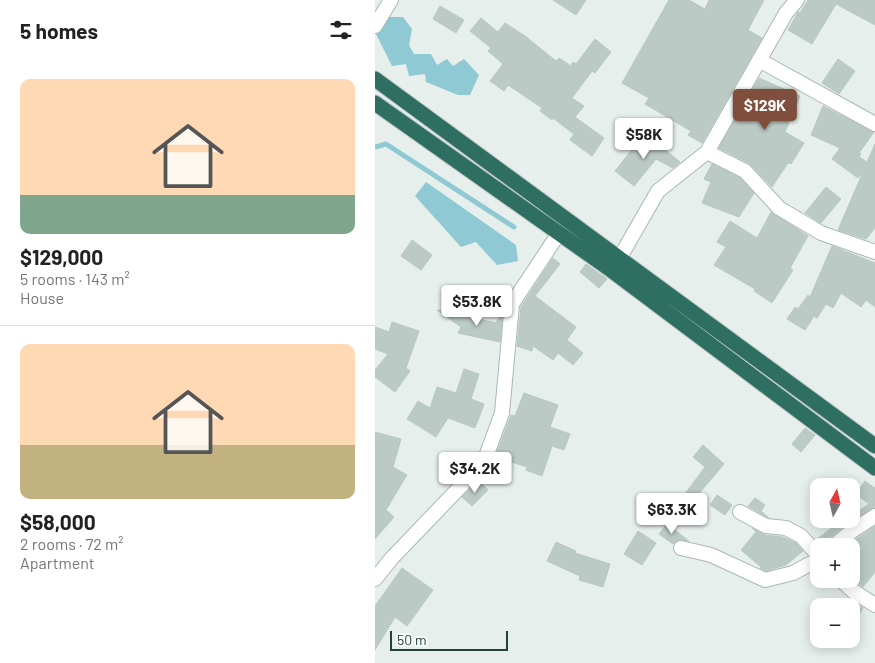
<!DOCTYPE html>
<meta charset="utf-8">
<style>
:root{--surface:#fff;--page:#f6f6f6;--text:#222;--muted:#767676;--line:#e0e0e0;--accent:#804e3d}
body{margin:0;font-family:Barlow,sans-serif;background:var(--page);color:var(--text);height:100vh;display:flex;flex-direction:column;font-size:19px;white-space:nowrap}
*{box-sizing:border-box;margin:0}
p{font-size:16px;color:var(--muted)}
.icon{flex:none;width:28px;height:28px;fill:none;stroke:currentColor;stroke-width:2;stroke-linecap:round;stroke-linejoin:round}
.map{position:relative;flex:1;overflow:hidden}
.details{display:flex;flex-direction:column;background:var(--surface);width:375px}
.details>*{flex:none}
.needle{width:32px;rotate:8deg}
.buttons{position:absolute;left:435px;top:478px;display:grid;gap:10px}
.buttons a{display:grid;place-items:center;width:50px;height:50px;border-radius:10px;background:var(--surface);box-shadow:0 2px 12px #0003;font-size:25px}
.scale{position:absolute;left:15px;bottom:12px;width:118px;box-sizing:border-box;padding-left:5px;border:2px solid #24423a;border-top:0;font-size:14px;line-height:18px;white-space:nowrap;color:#24423a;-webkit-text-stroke:4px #f7fbf9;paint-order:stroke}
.price{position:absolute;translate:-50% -42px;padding:0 11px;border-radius:5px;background:#fff;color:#222;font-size:16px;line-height:32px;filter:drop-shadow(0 1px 2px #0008)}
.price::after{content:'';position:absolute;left:50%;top:30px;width:15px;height:11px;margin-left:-8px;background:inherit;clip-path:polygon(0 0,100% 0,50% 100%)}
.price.selected{background:var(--accent);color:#fff}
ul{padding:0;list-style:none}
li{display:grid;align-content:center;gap:10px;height:265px;padding:0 20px}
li+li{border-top:1px solid var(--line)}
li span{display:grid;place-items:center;height:155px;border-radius:10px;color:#555}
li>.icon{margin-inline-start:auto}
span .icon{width:90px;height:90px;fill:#fffc;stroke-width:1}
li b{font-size:21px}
h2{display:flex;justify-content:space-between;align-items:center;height:60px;padding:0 20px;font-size:21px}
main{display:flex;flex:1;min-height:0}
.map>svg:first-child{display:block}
</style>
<main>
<section class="details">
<h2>5 homes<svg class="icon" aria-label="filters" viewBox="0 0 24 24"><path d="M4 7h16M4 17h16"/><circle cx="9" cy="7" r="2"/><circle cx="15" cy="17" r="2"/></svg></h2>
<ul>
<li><span style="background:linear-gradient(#ffd9b3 75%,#7fa58c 0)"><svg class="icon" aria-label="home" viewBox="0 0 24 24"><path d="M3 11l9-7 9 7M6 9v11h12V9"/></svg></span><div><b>$129,000</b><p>5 rooms · 143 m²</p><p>House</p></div></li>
<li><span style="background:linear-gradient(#ffd9b3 65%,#c2b280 0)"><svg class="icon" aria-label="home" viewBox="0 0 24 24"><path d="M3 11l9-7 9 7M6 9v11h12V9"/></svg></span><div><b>$58,000</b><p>2 rooms · 72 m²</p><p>Apartment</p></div></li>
</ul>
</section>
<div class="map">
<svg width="500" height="663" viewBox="0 0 500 663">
<rect width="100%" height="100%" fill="#e6efeb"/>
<!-- water -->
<path fill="#8ec9d4" d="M 11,17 L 28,17 L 37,29 L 34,45 L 39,54 L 56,54 L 62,65 L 72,59 L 78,66 L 89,59 L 104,75 L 95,95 L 83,95 L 51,82 L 50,74 L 34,76 L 31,64 L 17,66 L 1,34 Z
M 51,182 L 141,245 L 143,261 L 122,265 L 101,242 L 86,247 L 40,196 Z"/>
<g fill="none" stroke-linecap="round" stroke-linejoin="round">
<!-- stream -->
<path stroke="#8ec9d4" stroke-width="5" d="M 0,147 L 11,144 L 139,227"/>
</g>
<!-- building -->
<path fill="#bbcac4" stroke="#b8c9c2" d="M 178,0 L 211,0 L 201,15 Z
M 294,0 L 314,0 L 330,9 L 334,0 L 389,0 L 373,30 L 387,38 L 327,143 L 313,135 L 316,131 L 270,104 L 274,98 L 247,83 Z
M 433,0 L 500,0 L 500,25 L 461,4 L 437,44 L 413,30 L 423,12 L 425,13 Z
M 65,6 L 89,20 L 81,33 L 58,19 Z
M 106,18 L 123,32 L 130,23 L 150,36 L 181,61 L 184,58 L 196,66 L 198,62 L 201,64 L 220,39 L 236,52 L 220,73 L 217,71 L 197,98 L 209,106 L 200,117 L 229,138 L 217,156 L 195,140 L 199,134 L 178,118 L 177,120 L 165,111 L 167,108 L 133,85 L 129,91 L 115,81 L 128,64 L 113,51 L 116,48 L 95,31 Z
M 463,59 L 480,71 L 464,94 L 447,83 Z
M 384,78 L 425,96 L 410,132 L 429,143 L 416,164 L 413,163 L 397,187 L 374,163 L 344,148 Z
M 448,106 L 499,132 L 484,153 L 486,154 L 484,157 L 492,162 L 500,144 L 500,228 L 491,239 L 463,230 L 488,172 L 483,178 L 457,159 L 465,148 L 436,135 Z
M 272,135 L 305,162 L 298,168 L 281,159 L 259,186 L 240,171 L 255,152 L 263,144 L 264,145 Z
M 337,164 L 365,178 L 379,193 L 364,217 L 327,203 L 336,182 L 329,179 Z
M 451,187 L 466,199 L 446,223 L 430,213 Z
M 396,212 L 433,236 L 415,268 L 418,270 L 397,303 L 379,291 L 380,289 L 339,265 L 351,247 L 342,242 L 355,221 L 382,238 Z
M 37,240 L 57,255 L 46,270 L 26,256 Z
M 457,246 L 500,263 L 500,307 L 491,300 L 486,307 L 466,293 L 458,308 L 451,304 L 442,318 L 439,316 L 430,330 L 412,319 L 420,307 L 423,309 L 433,295 L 435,297 Z
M 178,258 L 185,264 L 160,296 L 201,327 L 192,340 L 208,353 L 198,365 L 183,353 L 178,360 L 158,346 L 157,351 L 142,346 L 146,307 Z
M 211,264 L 232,279 L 224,288 L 205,272 Z
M 62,310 L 121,323 L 128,310 L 125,342 L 83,333 L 86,327 Z
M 17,322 L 44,331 L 31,368 L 35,371 L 20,392 L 0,377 L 0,370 L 13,354 L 0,349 L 0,327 L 14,332 Z
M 89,369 L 104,374 L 96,399 L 109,404 L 100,428 L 73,418 L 61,437 L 32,419 L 43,401 L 55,408 L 62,387 L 81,393 Z
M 149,393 L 183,405 L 175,427 L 195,434 L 189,450 L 177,446 L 167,476 L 151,470 L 152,467 L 120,457 L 136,415 L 140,416 Z
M 430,428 L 440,435 L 426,452 L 417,444 Z
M 0,432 L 26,439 L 18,467 L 32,475 L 11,510 L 19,517 L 0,539 Z
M 328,445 L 349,464 L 315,504 L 307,498 L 330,467 L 318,457 Z
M 104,481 L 113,490 L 97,506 L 87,497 Z
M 490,481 L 500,488 L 500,507 L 472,524 L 453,539 L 450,546 L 447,546 L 441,540 L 468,519 L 476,519 L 476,516 L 494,504 L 481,494 Z
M 342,495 L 357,505 L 350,515 L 335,505 Z
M 380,498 L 390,505 L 386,511 L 394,518 L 373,506 Z
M 292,524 L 314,541 L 304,540 L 298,544 L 284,534 Z
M 500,526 L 500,572 L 488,587 L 476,577 L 476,546 L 472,546 Z
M 377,528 L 390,535 L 408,537 L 421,543 L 428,551 L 411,565 L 391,571 L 385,568 L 386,567 L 366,550 L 381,532 Z
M 263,531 L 281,543 L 267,565 L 249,554 Z
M 181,542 L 201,551 L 200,553 L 235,564 L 228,587 L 204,580 L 205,576 L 172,561 Z
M 27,568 L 58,590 L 32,626 L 20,617 L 0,650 L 0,606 Z
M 476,601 L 488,608 L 476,628 Z"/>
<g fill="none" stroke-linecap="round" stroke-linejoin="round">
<defs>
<path id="street" d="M 0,26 L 16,0
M 384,60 L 500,124
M 332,152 L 370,171 L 404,208 L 446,233 L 500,252
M 244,259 L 283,191 L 332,152 L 411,13 L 422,0
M 365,512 L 391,526 L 411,528 L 426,536 L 444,556
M 459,546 L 477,531 L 500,516
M 306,548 L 336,555 L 390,580 L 418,573 L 444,559
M 0,579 L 17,558 L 109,462 L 127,413 L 137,304 L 184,233
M 465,579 L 478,591 L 500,605"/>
<path id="highway" d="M 0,79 L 500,446
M 0,103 L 236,270 L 500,468"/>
</defs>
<!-- street casing -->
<use href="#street" stroke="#a8b8b2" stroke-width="16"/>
<!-- highway casing -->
<use href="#highway" stroke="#c2cac8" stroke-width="17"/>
<!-- street -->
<use href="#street" stroke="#fff" stroke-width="14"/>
<!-- highway -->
<use href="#highway" stroke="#2f6f62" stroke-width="15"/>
</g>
</svg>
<div class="buttons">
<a><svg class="needle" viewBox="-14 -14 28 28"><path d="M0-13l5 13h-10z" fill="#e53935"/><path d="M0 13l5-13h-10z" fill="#767676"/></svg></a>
<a>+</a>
<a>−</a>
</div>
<div class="scale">50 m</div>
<b class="price selected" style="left:390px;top:131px">$129K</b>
<b class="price" style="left:269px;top:160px">$58K</b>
<b class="price" style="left:102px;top:327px">$53.8K</b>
<b class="price" style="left:100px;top:494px">$34.2K</b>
<b class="price" style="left:297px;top:535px">$63.3K</b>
</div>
</main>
